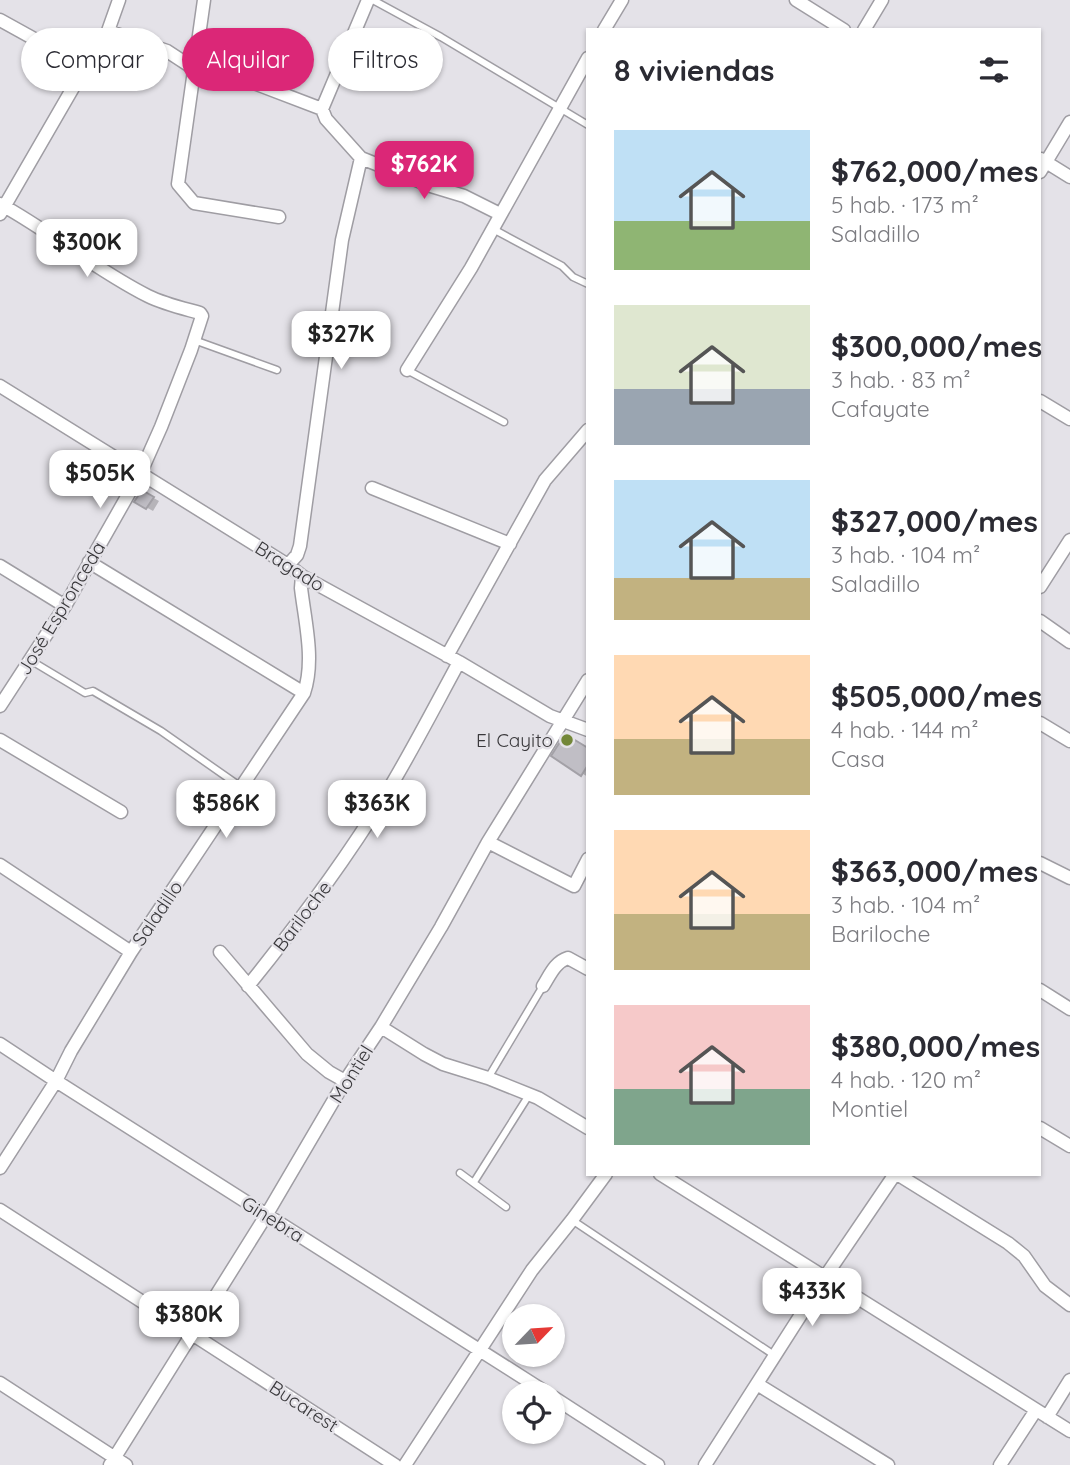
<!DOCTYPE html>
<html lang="es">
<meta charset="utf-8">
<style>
:root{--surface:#fff;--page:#f7f7f7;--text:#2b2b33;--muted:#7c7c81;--accent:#db2777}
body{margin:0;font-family:Quicksand,sans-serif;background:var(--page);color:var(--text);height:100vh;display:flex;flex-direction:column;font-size:26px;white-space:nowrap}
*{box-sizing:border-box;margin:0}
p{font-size:23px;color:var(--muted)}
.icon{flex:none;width:38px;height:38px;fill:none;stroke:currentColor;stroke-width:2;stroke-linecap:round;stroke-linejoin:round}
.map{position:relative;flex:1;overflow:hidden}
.sheet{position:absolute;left:586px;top:28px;width:455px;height:1148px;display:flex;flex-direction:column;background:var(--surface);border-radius:0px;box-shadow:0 2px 5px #0004}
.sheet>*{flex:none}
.top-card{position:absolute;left:21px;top:28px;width:460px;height:63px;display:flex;gap:14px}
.needle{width:46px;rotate:65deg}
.fabs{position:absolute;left:502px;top:1304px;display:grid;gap:14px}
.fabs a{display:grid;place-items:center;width:63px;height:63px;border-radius:50%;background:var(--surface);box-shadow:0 2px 5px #0004;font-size:35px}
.price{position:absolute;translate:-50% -60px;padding:0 16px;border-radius:14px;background:#fff;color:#222;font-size:23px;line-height:46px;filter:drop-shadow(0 2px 4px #0008)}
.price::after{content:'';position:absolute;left:50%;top:42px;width:21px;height:16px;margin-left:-10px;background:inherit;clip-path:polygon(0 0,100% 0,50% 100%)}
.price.current{background:var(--accent);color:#fff}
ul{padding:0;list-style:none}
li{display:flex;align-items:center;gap:21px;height:175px;padding:0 28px}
li span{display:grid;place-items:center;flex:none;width:196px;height:140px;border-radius:0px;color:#555}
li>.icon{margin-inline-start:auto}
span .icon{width:84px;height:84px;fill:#fffc;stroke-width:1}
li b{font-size:30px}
h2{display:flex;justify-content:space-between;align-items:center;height:84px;padding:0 28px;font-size:30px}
.pill{padding:0 24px;border-radius:32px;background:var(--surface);box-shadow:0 2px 5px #0004;font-size:24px;line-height:63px}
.pill.current{background:var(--accent);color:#fff}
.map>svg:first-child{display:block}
</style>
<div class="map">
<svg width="1070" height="1465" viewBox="0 0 1070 1465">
<rect width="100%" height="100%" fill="#e4e2e8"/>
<!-- shadow -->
<path fill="#0003" d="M 143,492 L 159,501 L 153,511 L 137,502 Z
M 588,749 L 588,777 L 554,756 Z"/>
<!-- building -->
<path fill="#c0bec5" stroke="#a3a1a7" stroke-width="2" d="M 142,490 L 154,497 L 146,509 L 134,502 Z
M 565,734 L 588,748 L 588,765 L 581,776 L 551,756 Z"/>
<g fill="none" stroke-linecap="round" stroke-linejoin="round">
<defs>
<path id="lane" d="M 373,0 L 441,37 L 588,125
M 493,229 L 562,266 L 573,277 L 588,284
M 194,340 L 277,370
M 407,370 L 504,422
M 30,660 L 85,693 L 93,691 L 161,731 L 241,787
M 488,1078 L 543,986
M 460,1173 L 506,1207
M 474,1182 L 529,1095
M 572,1220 L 774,1355"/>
<path id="street" d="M 204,0 L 178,184 L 194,203 L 279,217
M 796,0 L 844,30
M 0,20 L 85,67
M 604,30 L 622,0
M 864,30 L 882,0
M 108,31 L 167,51 L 193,68 L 246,80 L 322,109
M 322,109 L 326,119 L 361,158 L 431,186 L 464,196 L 500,214
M 322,109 L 368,0
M 1041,159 L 1070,177
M 1040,172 L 1070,122
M 0,204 C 51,232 96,270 148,296 C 164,304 182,308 200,313 L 202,316 L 191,350 L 161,427 L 141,472 L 65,606 L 0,706
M 0,214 L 85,67 L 108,31 L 119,0
M 407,370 L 471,268 L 588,58
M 0,386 L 288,565 L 302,576 L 459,662 L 550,716 L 588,730
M 1040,401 L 1070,419
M 372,488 L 510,544
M 89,562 L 304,693
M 288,565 L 297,555 L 300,546 L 342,240 L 361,158
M 0,566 L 65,606
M 1040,587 L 1070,540
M 1040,621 L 1070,642
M 447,656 L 545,480 L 588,430
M 1040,723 L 1070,741
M 0,740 L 121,812
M 488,842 L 574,886 L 588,859
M 1040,863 L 1070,878
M 0,865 L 131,952
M 220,952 L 307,1054 L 329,1072 L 345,1081
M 248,986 C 298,924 345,861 386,794 C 412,751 435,706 459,662
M 543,986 C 550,975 555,962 568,958 L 588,969
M 1040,990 L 1070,1009
M 381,1027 L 424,1054 L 443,1064 L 488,1078 L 538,1098 L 588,1128
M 0,1044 L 56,1081 L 547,1393
M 1040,1128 L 1070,1146
M 0,1168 L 56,1081 L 71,1051 L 131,952 L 304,693 C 315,660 305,622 301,588 L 302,576
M 660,1174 L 1070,1431
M 897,1174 L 1008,1243 L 1024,1256 L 1045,1286 L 1070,1305
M 0,1210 L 395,1465
M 0,1383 L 126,1465
M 757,1384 L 888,1465
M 553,1397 L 658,1465
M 1047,1417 L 1070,1380
M 110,1465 L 267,1214 L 345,1081 L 381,1027 L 441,927 L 488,842 L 588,680
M 405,1465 L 532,1270 L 572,1220 L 606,1174
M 705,1465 L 825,1277 L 895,1174
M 1000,1465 L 1036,1410"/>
</defs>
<!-- lane casing -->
<use href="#lane" stroke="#9f9da3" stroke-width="9"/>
<!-- street casing -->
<use href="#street" stroke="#9f9da3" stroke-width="15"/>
<!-- lane -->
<use href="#lane" stroke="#fff" stroke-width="6"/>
<!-- street -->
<use href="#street" stroke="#fff" stroke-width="12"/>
</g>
<!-- markers -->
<circle fill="#738738" stroke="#e4e2e8" stroke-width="2.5" cx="567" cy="740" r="7"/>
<g text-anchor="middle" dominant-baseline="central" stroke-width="5" stroke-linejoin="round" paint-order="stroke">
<!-- street labels -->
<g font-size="19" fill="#39383b" stroke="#e4e2e8">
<text transform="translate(290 566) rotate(32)">Bragado</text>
<text transform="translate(61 608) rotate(-59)">José Espronceda</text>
<text transform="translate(157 913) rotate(-56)">Saladillo</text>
<text transform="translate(302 916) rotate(-53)">Bariloche</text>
<text transform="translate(351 1074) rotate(-58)">Montiel</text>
<text transform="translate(273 1219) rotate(32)">Ginebra</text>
<text transform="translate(304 1406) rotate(33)">Bucarest</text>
</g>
<!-- poi labels -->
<g font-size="19" fill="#39383b" stroke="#e4e2e8" text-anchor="end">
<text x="553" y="740">El Cayito</text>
</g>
</g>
</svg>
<div class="fabs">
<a><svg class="needle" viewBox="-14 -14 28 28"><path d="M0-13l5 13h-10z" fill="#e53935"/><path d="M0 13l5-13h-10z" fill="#7c7c81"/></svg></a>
<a><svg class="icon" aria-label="locate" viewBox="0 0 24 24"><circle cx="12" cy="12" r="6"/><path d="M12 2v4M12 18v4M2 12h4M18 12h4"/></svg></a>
</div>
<b class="price current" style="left:424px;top:201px">$762K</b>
<b class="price" style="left:87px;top:279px">$300K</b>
<b class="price" style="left:341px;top:371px">$327K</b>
<b class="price" style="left:100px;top:510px">$505K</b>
<b class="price" style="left:226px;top:840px">$586K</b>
<b class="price" style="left:377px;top:840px">$363K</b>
<b class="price" style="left:812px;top:1328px">$433K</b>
<b class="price" style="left:189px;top:1351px">$380K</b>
<div class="top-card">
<a class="pill">Comprar</a>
<a class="pill current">Alquilar</a>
<a class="pill">Filtros</a>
</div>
<section class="sheet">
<h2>8 viviendas<svg class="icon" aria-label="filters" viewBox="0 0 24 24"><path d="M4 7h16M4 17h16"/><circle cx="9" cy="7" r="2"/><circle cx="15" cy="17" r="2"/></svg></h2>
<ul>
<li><span style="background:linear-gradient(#bfe0f5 65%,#8fb573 0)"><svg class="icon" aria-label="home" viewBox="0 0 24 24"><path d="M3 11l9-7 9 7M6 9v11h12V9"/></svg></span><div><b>$762,000/mes</b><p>5 hab. · 173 m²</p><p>Saladillo</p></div></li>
<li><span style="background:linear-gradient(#dfe7d0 60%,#9aa5b1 0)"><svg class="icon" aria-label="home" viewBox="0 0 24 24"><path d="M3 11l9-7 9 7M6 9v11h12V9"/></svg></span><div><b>$300,000/mes</b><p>3 hab. · 83 m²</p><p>Cafayate</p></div></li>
<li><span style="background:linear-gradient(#bfe0f5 70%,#c2b280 0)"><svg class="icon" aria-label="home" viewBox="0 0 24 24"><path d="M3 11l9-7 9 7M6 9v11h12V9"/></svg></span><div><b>$327,000/mes</b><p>3 hab. · 104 m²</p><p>Saladillo</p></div></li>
<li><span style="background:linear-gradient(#ffd9b3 60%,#c2b280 0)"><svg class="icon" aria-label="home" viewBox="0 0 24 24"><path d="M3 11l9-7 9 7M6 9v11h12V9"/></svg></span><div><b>$505,000/mes</b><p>4 hab. · 144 m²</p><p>Casa</p></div></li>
<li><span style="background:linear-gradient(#ffd9b3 60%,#c2b280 0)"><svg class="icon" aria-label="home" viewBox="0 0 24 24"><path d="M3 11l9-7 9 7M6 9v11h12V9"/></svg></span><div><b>$363,000/mes</b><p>3 hab. · 104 m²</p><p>Bariloche</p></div></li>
<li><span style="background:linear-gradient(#f6c9c9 60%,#7fa58c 0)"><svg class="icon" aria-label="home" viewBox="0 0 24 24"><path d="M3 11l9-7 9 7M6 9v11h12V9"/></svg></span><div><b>$380,000/mes</b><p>4 hab. · 120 m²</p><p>Montiel</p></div></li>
</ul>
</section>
</div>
